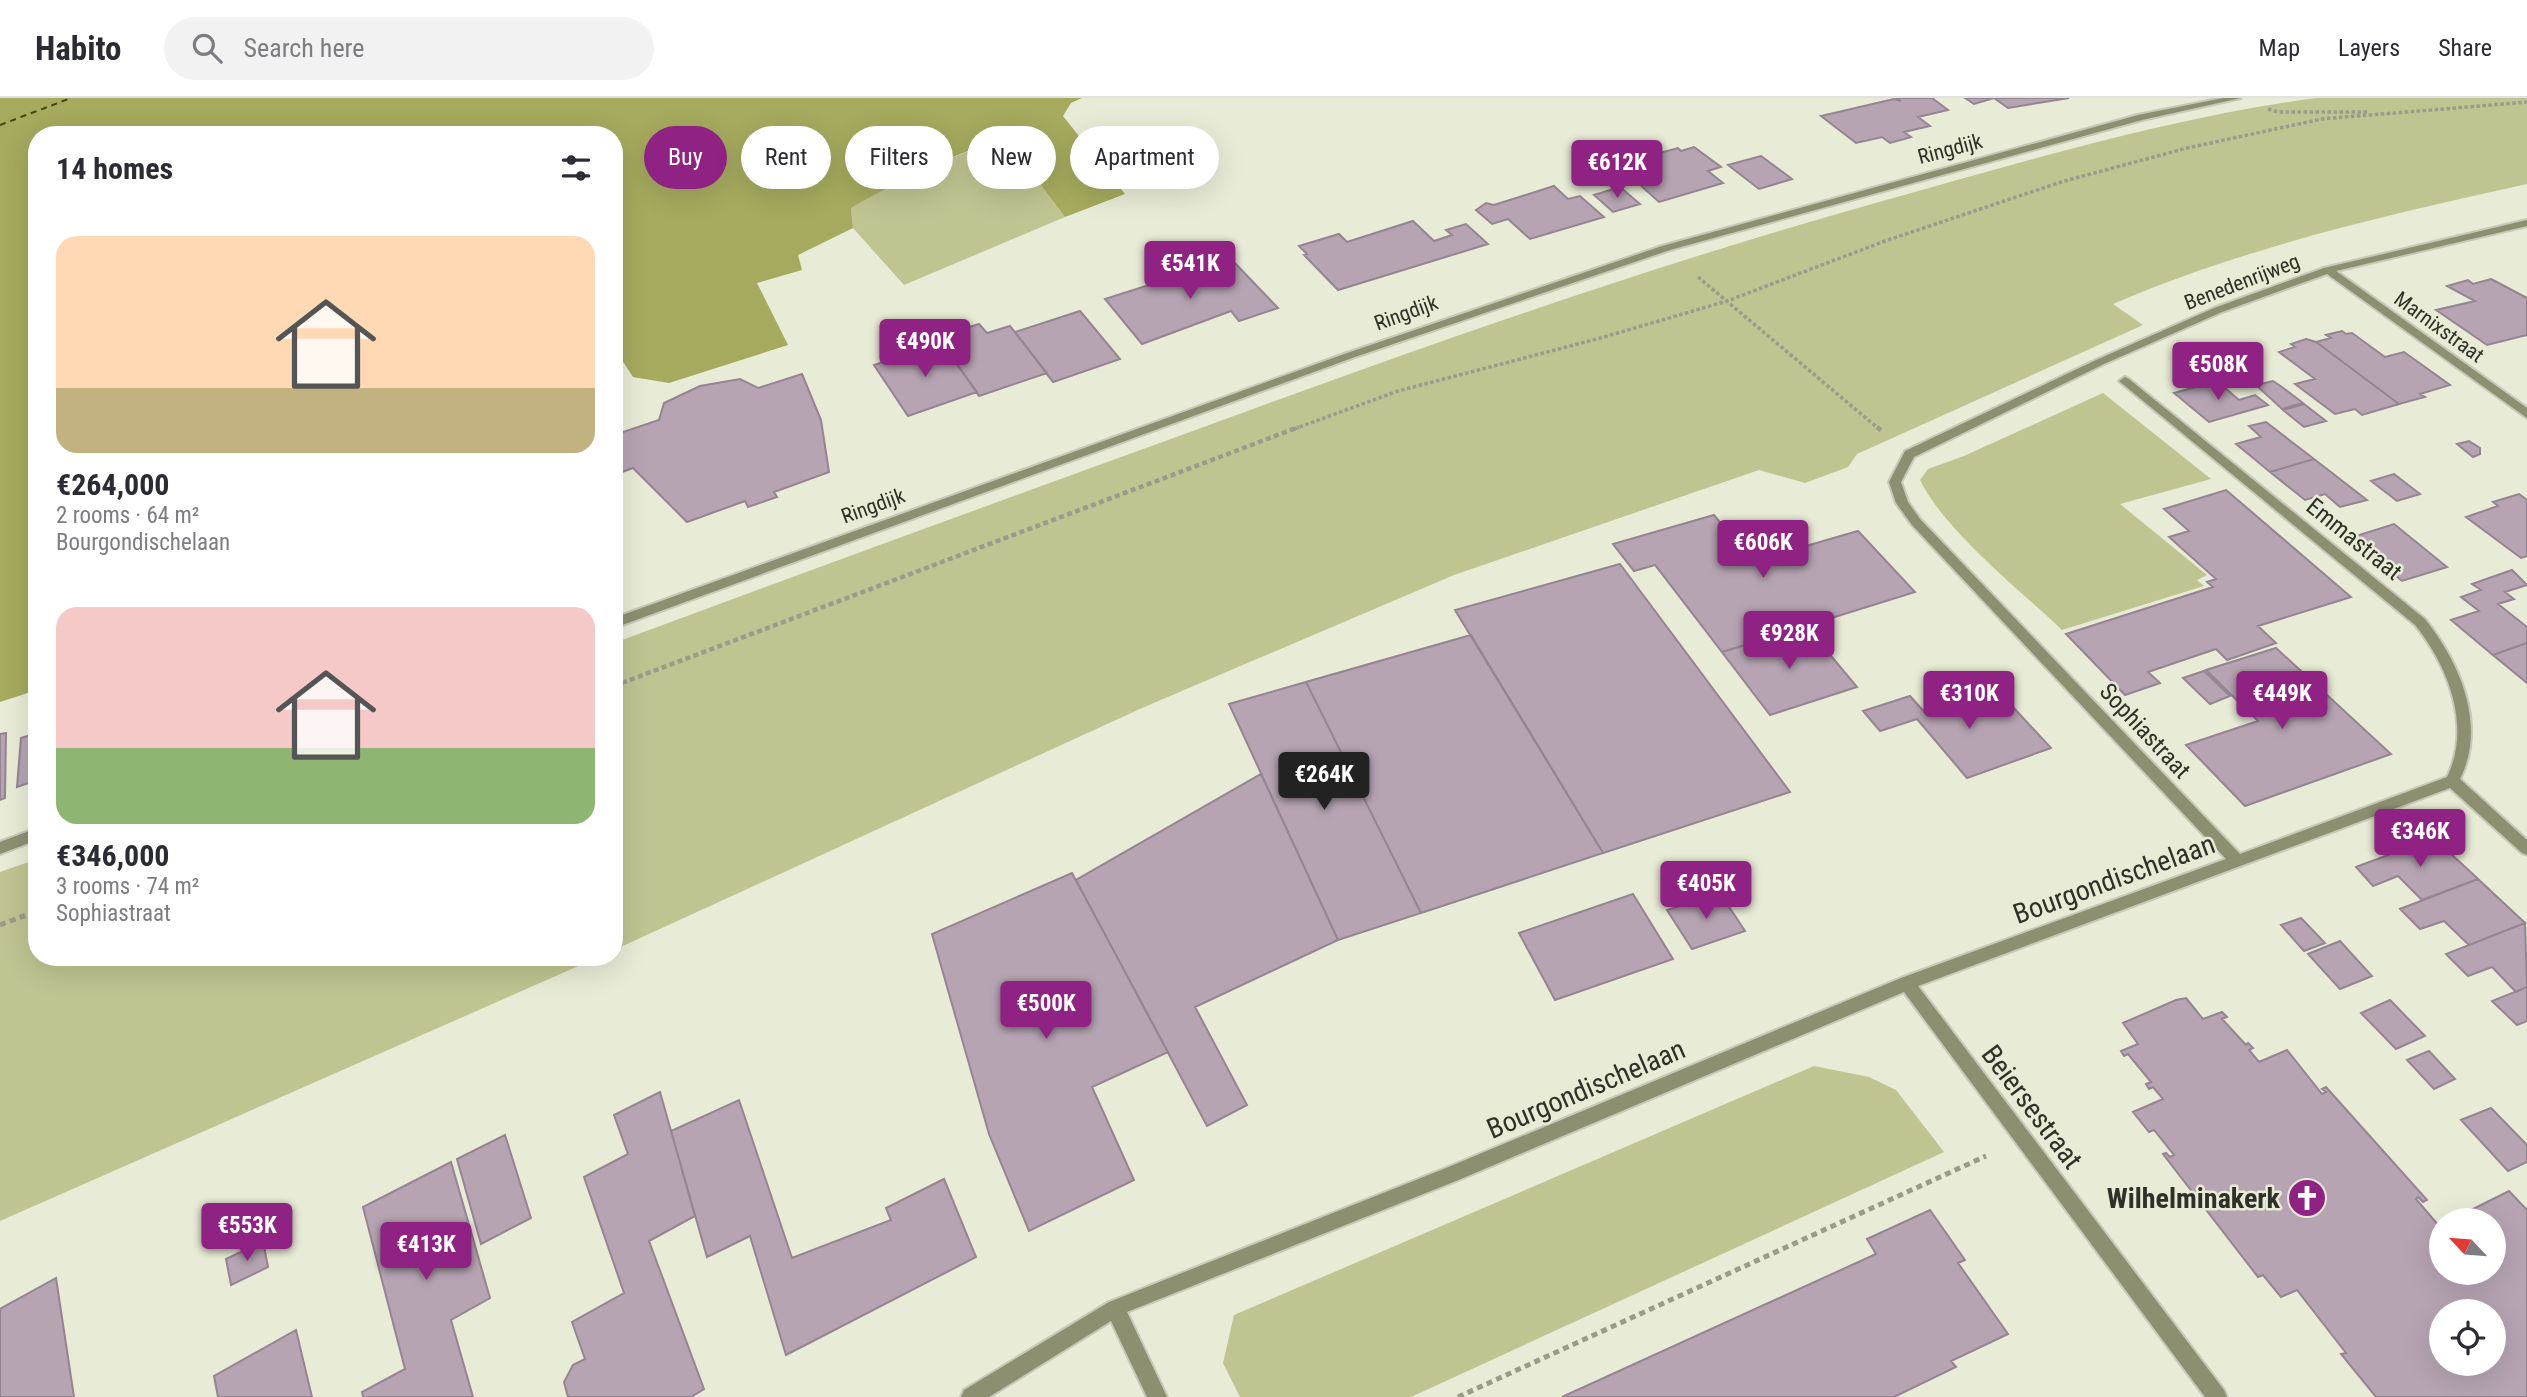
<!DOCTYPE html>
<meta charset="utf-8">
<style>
:root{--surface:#fff;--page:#f2f2f3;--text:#2b2b33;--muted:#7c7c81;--line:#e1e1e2;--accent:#902283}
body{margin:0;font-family:"Roboto Condensed",sans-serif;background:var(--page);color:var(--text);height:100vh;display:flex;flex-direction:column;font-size:26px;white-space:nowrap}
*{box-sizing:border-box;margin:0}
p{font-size:23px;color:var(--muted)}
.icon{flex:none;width:38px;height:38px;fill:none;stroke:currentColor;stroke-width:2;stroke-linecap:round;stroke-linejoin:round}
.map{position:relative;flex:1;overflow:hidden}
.sheet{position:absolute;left:28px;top:28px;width:595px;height:840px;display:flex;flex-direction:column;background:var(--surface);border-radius:28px;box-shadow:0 7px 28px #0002}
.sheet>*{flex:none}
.banner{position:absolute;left:644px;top:28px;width:665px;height:63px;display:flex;gap:14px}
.needle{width:46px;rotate:296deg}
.controls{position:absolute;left:2429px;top:1110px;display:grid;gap:14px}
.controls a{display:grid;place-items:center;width:77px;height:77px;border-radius:50%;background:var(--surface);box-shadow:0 7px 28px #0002;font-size:35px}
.price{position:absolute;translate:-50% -60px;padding:0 16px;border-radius:7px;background:var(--accent);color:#fff;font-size:23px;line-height:46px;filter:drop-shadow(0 2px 4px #0008)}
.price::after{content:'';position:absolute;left:50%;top:42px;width:21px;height:16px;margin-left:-10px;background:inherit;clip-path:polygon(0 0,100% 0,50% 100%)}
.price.active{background:#222;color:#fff}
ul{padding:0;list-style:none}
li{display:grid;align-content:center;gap:14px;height:371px;padding:0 28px}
li span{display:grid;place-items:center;height:217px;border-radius:21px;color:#555}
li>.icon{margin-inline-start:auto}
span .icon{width:126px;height:126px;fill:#fffc;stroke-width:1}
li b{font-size:30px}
h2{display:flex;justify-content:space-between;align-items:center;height:84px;padding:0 28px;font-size:30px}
.pill{padding:0 24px;border-radius:32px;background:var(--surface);box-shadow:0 7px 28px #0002;font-size:24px;line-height:63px}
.pill.active{background:var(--accent);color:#fff}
header{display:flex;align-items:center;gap:42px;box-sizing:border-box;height:98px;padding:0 35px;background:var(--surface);border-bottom:2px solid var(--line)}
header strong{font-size:33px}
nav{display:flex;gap:38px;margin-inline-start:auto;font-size:24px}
.search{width:490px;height:63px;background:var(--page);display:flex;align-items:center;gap:18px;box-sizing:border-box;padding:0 24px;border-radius:38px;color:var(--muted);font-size:26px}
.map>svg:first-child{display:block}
</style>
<header>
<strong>Habito</strong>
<div class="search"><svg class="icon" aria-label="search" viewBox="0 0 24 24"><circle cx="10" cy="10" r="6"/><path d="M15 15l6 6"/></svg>Search here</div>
<nav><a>Map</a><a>Layers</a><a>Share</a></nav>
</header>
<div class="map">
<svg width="2527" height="1299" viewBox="0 0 2527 1299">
<rect width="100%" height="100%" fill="#e8ebd5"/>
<!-- green -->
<path fill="#c0c491" d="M 2316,0 L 2527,0 L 2527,86 C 2386,117 2246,149 2113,206 L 2143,227 L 1857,356 L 1848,369 L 1805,385 L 1759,372 L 1454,477 L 1142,610 L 614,852 L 614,545 C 800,476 986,408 1171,341 C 1405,255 1639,171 1879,104 C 2022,64 2168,20 2316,0 Z
M 994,43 L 1017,54 L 1065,119 L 904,187 L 853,130 L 851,110 L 907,78 Z
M 2103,295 L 2211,381 L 2120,406 L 2207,477 L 2197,482 L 2204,488 L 2062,532 C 2020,492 1944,432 1920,382 L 1928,371 L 1964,358 Z
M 37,761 L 37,859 L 599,859 L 0,1123 L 0,774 Z
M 1814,968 L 1869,979 L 1896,992 L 1944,1054 L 1411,1299 L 1240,1299 L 1223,1265 L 1234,1217 Z"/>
<!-- water -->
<path fill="#a5aa5e" d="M 0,0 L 1082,0 L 1071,5 L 1063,18 L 1125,96 L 1065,119 L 1017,55 L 994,43 C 944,61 898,83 851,110 L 853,130 L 798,157 L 802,172 L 757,185 L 788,247 L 669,285 L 633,279 L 614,250 L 614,37 L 37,37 L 37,592 L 0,604 Z"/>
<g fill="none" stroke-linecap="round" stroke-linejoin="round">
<!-- ferry -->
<path stroke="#434509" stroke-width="2" stroke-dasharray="6 5" stroke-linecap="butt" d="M 0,27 L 71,0"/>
</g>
<!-- building -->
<path fill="#b6a4b2" stroke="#958492" stroke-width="2" fill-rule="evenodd" d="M 1897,0 L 1932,0 L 1948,12 L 1918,19 L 1930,28 L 1904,34 L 1911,39 L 1890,45 L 1882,39 L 1856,45 L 1821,18 L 1894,1 L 1901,3 Z
M 1965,0 L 2069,0 L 2008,10 L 1994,0 L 1974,6 Z
M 1694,49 L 1721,69 L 1708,73 L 1723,85 L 1659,104 L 1637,84 L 1620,89 L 1599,71 L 1678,50 L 1681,53 Z
M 1761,58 L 1792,81 L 1759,91 L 1728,67 Z
M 1554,88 L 1568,101 L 1580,98 L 1604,119 L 1530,141 L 1508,121 L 1492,126 L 1476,112 L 1486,105 L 1494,107 Z
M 1620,89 L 1640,106 L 1613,114 L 1594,97 Z
M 1413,123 L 1434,143 L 1452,137 L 1446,132 L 1466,126 L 1488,146 L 1338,192 L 1304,157 L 1307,156 L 1299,148 L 1339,136 L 1347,144 Z
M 1231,161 L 1278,210 L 1239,223 L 1231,213 L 1142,246 L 1105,201 Z
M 2491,181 L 2527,200 L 2527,237 L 2487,247 L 2436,212 L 2475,203 L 2447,188 L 2468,182 L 2473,186 Z
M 1080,213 L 1120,261 L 1053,284 L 1015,234 Z
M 979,226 L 987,235 L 1010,228 L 1047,275 L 979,298 L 938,239 Z
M 2342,233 L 2346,236 L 2352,235 L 2385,259 L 2404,254 L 2450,287 L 2420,296 L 2425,299 L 2399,306 L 2316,244 L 2331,240 L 2326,237 Z
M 2306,241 L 2316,244 L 2399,306 L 2362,317 L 2355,311 L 2335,316 L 2295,286 L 2315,281 L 2279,254 L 2295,249 L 2291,246 Z
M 942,245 L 977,294 L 908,318 L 874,267 Z
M 802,276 L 821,322 L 829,374 L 774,394 L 777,399 L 748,409 L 745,403 L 687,424 L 633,370 L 614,377 L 614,346 L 617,345 L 614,337 L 659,322 L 664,305 L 700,288 L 740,281 L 758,290 Z
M 2217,283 L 2239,302 L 2255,297 L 2268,307 L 2209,324 L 2174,295 Z
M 2273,283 L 2282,289 L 2303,305 L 2282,311 L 2256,287 Z
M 2304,306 L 2326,323 L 2304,329 L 2283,312 Z
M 2266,324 L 2314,361 L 2270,374 L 2236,346 L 2261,339 L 2249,328 Z
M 2469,343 L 2480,350 L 2480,356 L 2473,359 L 2457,346 Z
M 2314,361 L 2367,402 L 2340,409 L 2325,396 L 2305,402 L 2270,374 Z
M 2394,376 L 2420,396 L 2397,403 L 2371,383 Z
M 2226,392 L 2351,499 L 2258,528 L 2276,545 L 2227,562 L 2216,551 L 2148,574 L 2160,585 L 2125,597 L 2066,536 L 2213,489 L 2207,484 L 2216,481 L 2169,439 L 2189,433 L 2164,411 Z
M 2519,396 L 2527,402 L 2527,458 L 2521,460 L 2466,419 L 2498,408 L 2493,404 Z
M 1714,417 L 1754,466 L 1763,464 L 1761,461 L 1858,433 L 1915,494 L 1722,554 L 1655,467 L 1634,473 L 1613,446 Z
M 2394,426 L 2447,469 L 2402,483 L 2350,440 Z
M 1620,466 L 1790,694 L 1603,755 L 1455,512 Z
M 2512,472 L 2527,487 L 2505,494 L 2514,501 L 2498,506 L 2527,529 L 2527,545 L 2493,557 L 2451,522 L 2479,513 L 2461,499 L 2481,492 L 2472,486 Z
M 1807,529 L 1857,589 L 1770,617 L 1722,554 Z
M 1471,537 L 1603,755 L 1421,815 L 1306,584 Z
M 2527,545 L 2527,585 L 2493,557 Z
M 2276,550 L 2391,656 L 2245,708 L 2186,647 L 2258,623 L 2206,572 Z
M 2204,573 L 2230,598 L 2210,606 L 2183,580 Z
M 1306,584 L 1421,815 L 1338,842 L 1229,606 Z
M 1998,593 L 2051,650 L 1967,680 L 1917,621 L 1880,633 L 1863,613 L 1910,598 L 1927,617 Z
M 6,635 L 5,700 L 0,702 L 0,636 Z
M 37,635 L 37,682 L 17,689 L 21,640 Z
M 1261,676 L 1338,842 L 1195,909 L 1247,1007 L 1207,1028 L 1076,782 Z
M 2434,740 L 2478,781 L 2422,802 L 2398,778 L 2373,788 L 2356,769 Z
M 1072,775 L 1168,954 L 1092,989 L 1134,1082 L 1029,1133 L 989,1036 L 932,836 Z
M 2478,781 L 2525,825 L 2469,847 L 2444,823 L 2420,831 L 2400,811 Z
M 1720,795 L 1745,833 L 1692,851 L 1667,812 Z
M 1633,796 L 1673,861 L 1555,902 L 1519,835 Z
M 2301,820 L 2325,845 L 2304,853 L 2281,827 Z
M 2525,825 L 2527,889 L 2516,894 L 2492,869 L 2468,878 L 2446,856 Z
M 2340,843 L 2372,878 L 2340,891 L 2308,856 Z
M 2527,889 L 2527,923 L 2517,927 L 2492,903 Z
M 2186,900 L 2203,921 L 2222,914 L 2227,919 L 2222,921 L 2246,947 L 2248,945 L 2253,950 L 2249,952 L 2259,964 L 2287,952 L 2322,996 L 2326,994 L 2322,991 L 2326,989 L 2427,1102 L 2423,1104 L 2418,1099 L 2416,1101 L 2439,1128 L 2441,1127 L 2441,1174 L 2494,1174 L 2494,1122 L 2451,1122 L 2509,1093 L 2527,1112 L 2527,1299 L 2376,1299 L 2341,1256 L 2346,1255 L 2297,1192 L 2281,1199 L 2263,1177 L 2258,1179 L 2163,1056 L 2166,1055 L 2170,1059 L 2174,1057 L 2154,1032 L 2149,1034 L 2133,1014 L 2163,1001 L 2153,989 L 2149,991 L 2146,986 L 2151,984 L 2128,956 L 2124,958 L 2121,953 L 2138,946 L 2123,925 L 2176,902 ZM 2441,1213 L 2494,1213 L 2494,1265 L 2441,1265 Z
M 2390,902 L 2425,938 L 2396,951 L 2361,915 Z
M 2429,953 L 2455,981 L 2434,991 L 2407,962 Z
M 660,994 L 695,1118 L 649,1143 L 704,1291 L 691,1299 L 568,1299 L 564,1284 L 573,1267 L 585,1261 L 572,1224 L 624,1195 L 584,1079 L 628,1056 L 614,1017 Z
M 739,1002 L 792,1160 L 891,1122 L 886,1110 L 944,1081 L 976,1159 L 786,1257 L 750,1138 L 707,1159 L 671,1033 Z
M 2491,1010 L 2527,1047 L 2527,1064 L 2508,1073 L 2461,1022 Z
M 505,1037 L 531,1120 L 481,1146 L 457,1061 Z
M 451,1064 L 490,1200 L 451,1222 L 473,1299 L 363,1299 L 362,1294 L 405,1271 L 363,1109 Z
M 1930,1112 L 1965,1162 L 1958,1165 L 2008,1236 L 1951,1263 L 1956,1269 L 1894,1299 L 1562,1299 L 1876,1156 L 1867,1141 Z
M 263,1143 L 268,1169 L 231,1187 L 226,1161 Z
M 56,1180 L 74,1299 L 0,1299 L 0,1211 Z
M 296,1232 L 312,1299 L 218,1299 L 214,1278 Z"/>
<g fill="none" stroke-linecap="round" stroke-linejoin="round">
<defs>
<path id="minor" d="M 2527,122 L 2527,128 L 2336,173 L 2527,310 L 2527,320 L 2327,176 L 2222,214 L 2104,266 L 1914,359 L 1901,384 L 1908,404 L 1920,421 L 2240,756 L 2447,679 C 2472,628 2448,568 2415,527 L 2119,283 L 2125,279 L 2129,281 L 2425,521 C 2460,565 2487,627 2460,681 L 2527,742 L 2527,757 L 2522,755 L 2450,690 L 1918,888 L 2224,1292 L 2227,1299 L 2205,1299 L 1904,894 L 1456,1083 L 1127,1214 L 1167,1299 L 1147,1299 L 1111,1223 L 989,1299 L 961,1299 L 964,1292 L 1109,1204 L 1446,1070 L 1901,880 L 2226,761 L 1912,427 L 1896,405 L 1889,384 L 1905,353 L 2096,262 L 2214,210 L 2324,170 Z"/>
<path id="tertiary" d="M 2223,0 L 2241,0 L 2142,22 L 1670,152 L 1355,259 L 614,530 L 614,520 L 1347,255 L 1662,148 L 2138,17 Z
M 37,730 L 37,742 L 0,756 L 0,744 Z"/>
</defs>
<!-- minor casing -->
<use href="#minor" stroke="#c7c9b6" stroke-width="4"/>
<!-- tertiary casing -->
<use href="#tertiary" stroke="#c7c9b6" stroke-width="4"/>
<!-- path-far2 -->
<path stroke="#999b8b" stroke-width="3.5" stroke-dasharray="3.5 2.5" stroke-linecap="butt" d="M 2268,11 L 2278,14 L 2367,14
M 1698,179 L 1879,331
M 1294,331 L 1398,293 L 1597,241 L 1727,203 L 1885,143 L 2061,84 L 2187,50 L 2322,21 L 2527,4"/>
<!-- path-far1 -->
<path stroke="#999b8b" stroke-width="4.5" stroke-dasharray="5 3.5" stroke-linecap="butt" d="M 1877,329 L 1882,333
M 614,588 L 1299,329"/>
<!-- path -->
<path stroke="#999b8b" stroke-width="5" stroke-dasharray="6 4.5" stroke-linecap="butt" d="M 0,827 L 37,813
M 1458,1299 L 1986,1058"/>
<!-- minor -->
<use href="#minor" fill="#8d9070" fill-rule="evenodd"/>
<!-- tertiary -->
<use href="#tertiary" fill="#8d9070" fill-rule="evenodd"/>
</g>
<!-- icons -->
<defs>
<symbol id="church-disc" viewBox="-11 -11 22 22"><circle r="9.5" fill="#902283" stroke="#e8ebd5"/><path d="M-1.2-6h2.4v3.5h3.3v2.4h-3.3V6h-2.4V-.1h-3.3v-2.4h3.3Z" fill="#fff"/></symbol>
</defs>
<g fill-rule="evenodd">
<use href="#church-disc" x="2285" y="1078" width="44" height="44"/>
</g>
<g text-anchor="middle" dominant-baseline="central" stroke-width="5" stroke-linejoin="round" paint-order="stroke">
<!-- far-street labels -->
<g font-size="21" fill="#2f3028" stroke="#e8ebd5">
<text transform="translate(1950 51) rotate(-15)">Ringdijk</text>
<text transform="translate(2242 184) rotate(-21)">Benedenrijweg</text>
<text transform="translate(1406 215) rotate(-20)">Ringdijk</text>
<text transform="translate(2439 229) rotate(36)">Marnixstraat</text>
<text transform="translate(873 408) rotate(-20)">Ringdijk</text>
</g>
<!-- street labels -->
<g font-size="24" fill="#2f3028" stroke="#e8ebd5">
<text transform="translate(2354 441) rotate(39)">Emmastraat</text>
<text transform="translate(2145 633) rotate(47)">Sophiastraat</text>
</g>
<!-- near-street labels -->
<g font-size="28" fill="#2f3028" stroke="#e8ebd5">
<text transform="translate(2114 781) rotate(-20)">Bourgondischelaan</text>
<text transform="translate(1586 991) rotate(-23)">Bourgondischelaan</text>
<text transform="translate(2032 1009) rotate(53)">Beiersestraat</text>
</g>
<!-- near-poi labels -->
<g font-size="28" font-weight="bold" fill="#2f3028" stroke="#e8ebd5" text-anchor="end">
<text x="2280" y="1100">Wilhelminakerk</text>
</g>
</g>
</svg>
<div class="controls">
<a><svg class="needle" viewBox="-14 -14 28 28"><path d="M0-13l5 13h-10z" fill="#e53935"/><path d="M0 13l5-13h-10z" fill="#7c7c81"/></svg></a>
<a><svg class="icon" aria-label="locate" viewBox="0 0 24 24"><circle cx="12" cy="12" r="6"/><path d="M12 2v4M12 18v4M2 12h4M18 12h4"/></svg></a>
</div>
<b class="price" style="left:1617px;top:102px">€612K</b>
<b class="price" style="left:1190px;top:203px">€541K</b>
<b class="price" style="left:925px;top:281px">€490K</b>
<b class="price" style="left:2218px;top:304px">€508K</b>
<b class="price" style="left:1763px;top:482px">€606K</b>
<b class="price" style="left:1789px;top:573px">€928K</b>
<b class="price" style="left:1969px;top:633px">€310K</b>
<b class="price" style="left:2282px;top:633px">€449K</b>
<b class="price active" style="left:1324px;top:714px">€264K</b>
<b class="price" style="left:2420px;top:771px">€346K</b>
<b class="price" style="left:1706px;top:823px">€405K</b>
<b class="price" style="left:1046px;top:943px">€500K</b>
<b class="price" style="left:247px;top:1165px">€553K</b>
<b class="price" style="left:426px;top:1184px">€413K</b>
<div class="banner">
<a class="pill active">Buy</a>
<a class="pill">Rent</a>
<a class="pill">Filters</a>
<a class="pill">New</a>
<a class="pill">Apartment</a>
</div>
<section class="sheet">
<h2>14 homes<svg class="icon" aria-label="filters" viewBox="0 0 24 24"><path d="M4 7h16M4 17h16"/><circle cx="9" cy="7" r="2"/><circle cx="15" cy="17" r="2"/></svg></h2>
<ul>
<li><span style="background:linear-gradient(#ffd9b3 70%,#c2b280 0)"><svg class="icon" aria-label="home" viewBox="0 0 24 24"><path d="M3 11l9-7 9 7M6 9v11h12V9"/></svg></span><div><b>€264,000</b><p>2 rooms · 64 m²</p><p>Bourgondischelaan</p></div></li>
<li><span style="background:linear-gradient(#f6c9c9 65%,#8fb573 0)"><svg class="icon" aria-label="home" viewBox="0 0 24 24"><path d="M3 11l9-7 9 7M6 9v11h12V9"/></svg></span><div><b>€346,000</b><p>3 rooms · 74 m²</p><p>Sophiastraat</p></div></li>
</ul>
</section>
</div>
